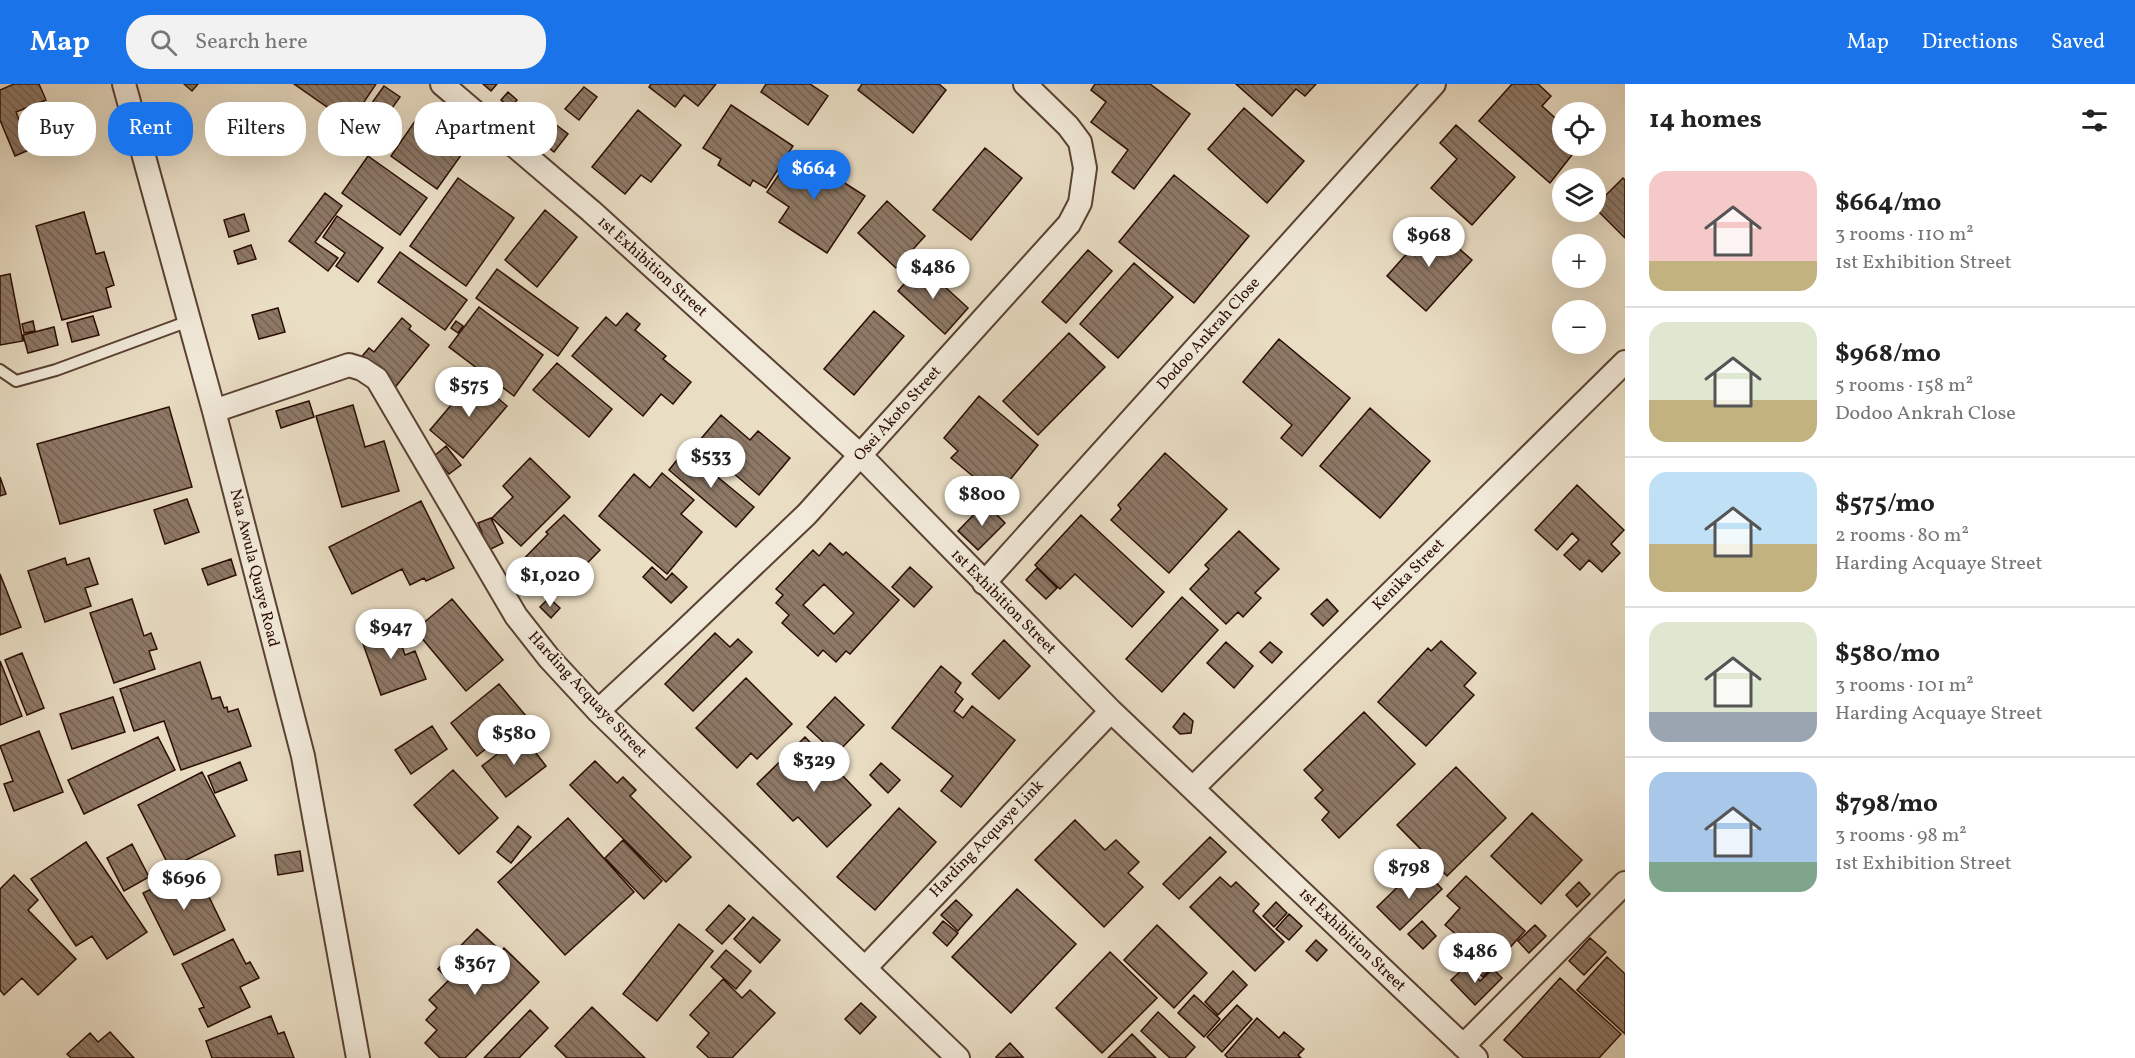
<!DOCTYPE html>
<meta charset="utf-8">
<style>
:root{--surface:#fff;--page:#f2f2f2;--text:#222;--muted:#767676;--line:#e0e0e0;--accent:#1a73e8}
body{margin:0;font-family:Vollkorn,serif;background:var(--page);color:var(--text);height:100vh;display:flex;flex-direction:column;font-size:22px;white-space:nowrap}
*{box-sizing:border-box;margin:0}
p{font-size:20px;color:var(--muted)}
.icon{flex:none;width:33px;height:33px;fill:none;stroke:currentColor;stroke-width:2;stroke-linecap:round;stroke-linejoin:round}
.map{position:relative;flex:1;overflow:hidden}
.sheet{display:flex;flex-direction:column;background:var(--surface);width:510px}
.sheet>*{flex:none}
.guide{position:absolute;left:18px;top:18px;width:570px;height:54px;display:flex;gap:12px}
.controls{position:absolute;left:1552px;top:18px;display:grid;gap:12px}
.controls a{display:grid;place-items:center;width:54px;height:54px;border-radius:50%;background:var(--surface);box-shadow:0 6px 24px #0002;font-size:30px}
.price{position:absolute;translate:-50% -51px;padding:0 14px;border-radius:21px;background:#fff;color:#222;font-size:20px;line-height:39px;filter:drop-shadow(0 2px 3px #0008)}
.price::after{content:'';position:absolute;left:50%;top:36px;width:18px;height:14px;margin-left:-9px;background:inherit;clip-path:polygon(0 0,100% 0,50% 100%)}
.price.selected{background:var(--accent);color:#fff}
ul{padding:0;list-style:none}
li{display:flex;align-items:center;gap:18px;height:150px;padding:0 24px}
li+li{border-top:2px solid var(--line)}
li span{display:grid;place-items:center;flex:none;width:168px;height:120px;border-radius:18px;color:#555}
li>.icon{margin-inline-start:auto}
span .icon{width:72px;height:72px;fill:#fffc;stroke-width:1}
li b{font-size:26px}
h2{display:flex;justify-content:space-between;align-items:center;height:72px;padding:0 24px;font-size:26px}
.chip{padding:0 21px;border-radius:24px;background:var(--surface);box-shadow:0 6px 24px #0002;font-size:21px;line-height:54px}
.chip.selected{background:var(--accent);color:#fff}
header{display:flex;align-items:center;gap:36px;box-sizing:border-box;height:84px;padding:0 30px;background:var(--accent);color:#fff}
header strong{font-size:28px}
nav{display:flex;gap:33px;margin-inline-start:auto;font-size:21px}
.search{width:420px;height:54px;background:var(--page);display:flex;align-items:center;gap:15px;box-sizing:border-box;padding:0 21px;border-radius:24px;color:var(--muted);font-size:22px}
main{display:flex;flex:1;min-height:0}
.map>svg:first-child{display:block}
</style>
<header>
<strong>Map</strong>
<div class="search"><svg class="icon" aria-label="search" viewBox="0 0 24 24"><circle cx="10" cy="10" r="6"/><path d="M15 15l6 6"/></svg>Search here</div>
<nav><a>Map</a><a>Directions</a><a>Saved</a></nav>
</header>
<main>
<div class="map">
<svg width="1625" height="974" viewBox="0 0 1625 974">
<defs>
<pattern id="building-back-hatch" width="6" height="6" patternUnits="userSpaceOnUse" patternTransform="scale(1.5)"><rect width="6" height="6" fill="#8e7967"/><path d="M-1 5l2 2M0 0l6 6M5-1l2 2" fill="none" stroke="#746253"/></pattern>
</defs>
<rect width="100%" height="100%" fill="#e9ddc4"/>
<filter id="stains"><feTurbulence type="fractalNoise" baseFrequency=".00333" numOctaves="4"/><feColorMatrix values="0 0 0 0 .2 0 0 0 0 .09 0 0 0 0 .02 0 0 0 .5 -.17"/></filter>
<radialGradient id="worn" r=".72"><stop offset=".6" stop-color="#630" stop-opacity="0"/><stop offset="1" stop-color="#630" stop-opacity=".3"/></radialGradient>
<!-- building -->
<path fill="url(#building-back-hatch)" stroke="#2b0d03" stroke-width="1.5" fill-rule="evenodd" d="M 14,0 L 39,0 L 46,16 L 16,28 L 31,65 L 15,72 L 0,36 L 0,6 Z
M 184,0 L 198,0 L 192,7 Z
M 294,0 L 376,0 L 350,39 Z
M 483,0 L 497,0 L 491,7 Z
M 651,0 L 716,0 L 698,22 L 684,11 L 675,23 L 649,3 Z
M 766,0 L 810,0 L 828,12 L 808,41 L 761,8 Z
M 862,0 L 939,0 L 946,6 L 913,49 L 858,6 Z
M 1095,0 L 1150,0 L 1190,30 L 1134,105 L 1112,88 L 1128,66 L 1091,38 L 1106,18 L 1091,6 Z
M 1236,0 L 1316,0 L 1305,12 L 1296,5 L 1272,32 Z
M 1512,0 L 1538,0 L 1551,12 L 1542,22 L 1563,41 L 1563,62 L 1579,62 L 1550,99 L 1479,37 Z
M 384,2 L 400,13 L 385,34 L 369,23 Z
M 584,3 L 597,13 L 579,36 L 565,25 Z
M 508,8 L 517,16 L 510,24 L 501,16 Z
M 731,21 L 793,62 L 766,104 L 753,96 L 750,102 L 718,81 L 721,75 L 703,64 Z
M 1244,24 L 1304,77 L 1267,119 L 1208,65 Z
M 638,26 L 681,61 L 651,98 L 641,91 L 625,110 L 592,83 Z
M 422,27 L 469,60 L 437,105 L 391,72 Z
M 379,38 L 395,50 L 382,69 L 365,57 Z
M 555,40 L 568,50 L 554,68 L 541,58 Z
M 1456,41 L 1515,93 L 1472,141 L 1431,104 L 1457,75 L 1440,59 Z
M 985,64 L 1022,94 L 971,156 L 933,126 Z
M 795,67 L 865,112 L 827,169 L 779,138 L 789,123 L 767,108 Z
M 368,72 L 427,114 L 400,151 L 342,109 Z
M 1174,91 L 1249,152 L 1194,219 L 1119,158 Z
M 458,94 L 514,134 L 466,202 L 410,162 Z
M 1623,94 L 1625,96 L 1625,154 L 1596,125 L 1596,121 Z
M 325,109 L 342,122 L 315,158 L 338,174 L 328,187 L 289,157 Z
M 887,117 L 925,152 L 896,184 L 858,149 Z
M 545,126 L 577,153 L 537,203 L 505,176 Z
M 84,128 L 96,170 L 104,168 L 114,201 L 106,204 L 111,223 L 62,236 L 36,142 Z
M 244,130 L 249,147 L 229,153 L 224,136 Z
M 337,132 L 383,164 L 358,198 L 336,182 L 345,169 L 323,153 Z
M 1432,141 L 1472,176 L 1426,227 L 1387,192 Z
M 251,161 L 256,175 L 238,180 L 234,167 Z
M 1088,166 L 1112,187 L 1066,239 L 1042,218 Z
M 400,168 L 467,216 L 445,246 L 378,198 Z
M 1134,179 L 1173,213 L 1118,274 L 1080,240 Z
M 921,181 L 968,224 L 945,250 L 898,207 Z
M 497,185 L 578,244 L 558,272 L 476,214 Z
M 10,190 L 23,257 L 0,261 L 0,192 Z
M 479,223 L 543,271 L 514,312 L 449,263 Z
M 278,224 L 285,248 L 259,255 L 252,231 Z
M 874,227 L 904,252 L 854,311 L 824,285 Z
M 627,229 L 640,240 L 635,246 L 666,272 L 663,275 L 691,298 L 673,320 L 661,310 L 643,332 L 572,272 L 606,233 L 616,242 Z
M 93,232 L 99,251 L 72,258 L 67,239 Z
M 402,234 L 411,242 L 409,245 L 429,261 L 393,306 L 358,277 L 369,264 L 374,268 Z
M 33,237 L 35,247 L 24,249 L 22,240 Z
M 456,237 L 463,242 L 458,249 L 451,244 Z
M 54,243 L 58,261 L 28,269 L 23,251 Z
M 1069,249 L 1105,283 L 1038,351 L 1003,317 Z
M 1279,255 L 1350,314 L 1302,372 L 1281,354 L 1292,341 L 1243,298 Z
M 557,279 L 612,325 L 589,353 L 533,306 Z
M 474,294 L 507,322 L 463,374 L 430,346 Z
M 979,312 L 1038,361 L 1001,407 L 985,393 L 980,398 L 951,374 L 958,367 L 944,354 Z
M 309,317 L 314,333 L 281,344 L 276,327 Z
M 353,321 L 365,363 L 384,357 L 399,407 L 342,423 L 316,332 Z
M 169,323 L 192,403 L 60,440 L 37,360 Z
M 1370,324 L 1430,377 L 1380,434 L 1320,382 Z
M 721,331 L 750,356 L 758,347 L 790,374 L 759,411 L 719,377 L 716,381 L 694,363 Z
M 446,362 L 461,381 L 449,390 L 434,372 Z
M 685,366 L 754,423 L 736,443 L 669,386 Z
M 1165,369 L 1227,425 L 1169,489 L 1111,436 L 1121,425 L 1118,421 Z
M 530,374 L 570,413 L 521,462 L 492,434 L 513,413 L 503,402 Z
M 662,389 L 694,416 L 681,430 L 702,448 L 667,490 L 599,432 L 634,390 L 650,404 Z
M 0,393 L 6,410 L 0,412 Z
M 1577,401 L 1624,446 L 1611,460 L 1620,469 L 1602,488 L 1589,476 L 1580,486 L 1564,471 L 1579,456 L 1572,449 L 1557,466 L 1535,446 Z
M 187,415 L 199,448 L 165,460 L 154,426 Z
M 421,417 L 454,484 L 426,497 L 424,494 L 410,501 L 402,485 L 352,510 L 329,463 Z
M 985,419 L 1005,439 L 978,466 L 958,447 Z
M 564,431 L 600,466 L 553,514 L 542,502 L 534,510 L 511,488 L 548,450 L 546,448 Z
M 1081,431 L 1164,508 L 1132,543 L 1075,490 L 1060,505 L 1035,481 Z
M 491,434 L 503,459 L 489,466 L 478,439 Z
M 1239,447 L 1279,485 L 1255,509 L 1261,514 L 1243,533 L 1238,528 L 1226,540 L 1190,505 L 1209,485 L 1205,481 Z
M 830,459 L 843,471 L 846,468 L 899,516 L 850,570 L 846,567 L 836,578 L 823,566 L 818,572 L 782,539 L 789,531 L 776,519 L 783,511 L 776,505 L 813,466 L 819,472 ZM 824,500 L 854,529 L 834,550 L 803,521 Z
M 65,474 L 67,481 L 89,474 L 98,500 L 85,504 L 91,522 L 45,538 L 28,487 Z
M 231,475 L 236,491 L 208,501 L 202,485 Z
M 652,483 L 666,496 L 672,489 L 687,503 L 671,519 L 643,493 Z
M 910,483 L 932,503 L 914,523 L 892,503 Z
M 1037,484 L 1057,504 L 1046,515 L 1026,496 Z
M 0,490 L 21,543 L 0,551 Z
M 1182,513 L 1218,546 L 1162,608 L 1126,575 Z
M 549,514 L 560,524 L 551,534 L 540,523 Z
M 132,515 L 144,552 L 151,549 L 157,565 L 149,567 L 155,585 L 114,599 L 90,529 Z
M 452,515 L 503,576 L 466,607 L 415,546 Z
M 1327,515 L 1338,527 L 1323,542 L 1311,530 Z
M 394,539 L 405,571 L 415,567 L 426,595 L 381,611 L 360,551 Z
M 715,549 L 730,563 L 738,555 L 752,568 L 693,627 L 665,600 Z
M 1004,556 L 1030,582 L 999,615 L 972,590 Z
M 1441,557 L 1476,589 L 1464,602 L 1474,611 L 1426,662 L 1378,618 L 1428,564 L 1431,567 Z
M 1226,558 L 1253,582 L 1234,604 L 1207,579 Z
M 1270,558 L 1282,568 L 1272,579 L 1260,568 Z
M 22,569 L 44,624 L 27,631 L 5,576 Z
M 0,577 L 22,632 L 0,641 Z
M 200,578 L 212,615 L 220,613 L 224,624 L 227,623 L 228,628 L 238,625 L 251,662 L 181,686 L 164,637 L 134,647 L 120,605 Z
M 941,582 L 961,599 L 955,608 L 963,615 L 954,627 L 963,634 L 972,622 L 1015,656 L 961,723 L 941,707 L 953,692 L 892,644 Z
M 746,594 L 792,640 L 757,675 L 751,669 L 737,684 L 696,644 Z
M 499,600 L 526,632 L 477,672 L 451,639 Z
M 113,613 L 125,648 L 72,665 L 60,630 Z
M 835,613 L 864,641 L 836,670 L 807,643 Z
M 1364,628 L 1415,680 L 1339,754 L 1322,736 L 1329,728 L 1315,714 L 1323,706 L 1304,686 Z
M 1184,629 L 1193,637 L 1191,649 L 1180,650 L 1173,643 Z
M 432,642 L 447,665 L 411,690 L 395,666 Z
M 39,647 L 63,708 L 14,727 L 4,700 L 13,697 L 0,662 Z
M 522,651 L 546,682 L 506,713 L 482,682 Z
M 158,653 L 175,686 L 84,730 L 68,696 Z
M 805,653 L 871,721 L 827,763 L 798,733 L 793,737 L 757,700 Z
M 595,677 L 617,699 L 623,693 L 636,706 L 630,712 L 691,773 L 666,798 L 570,701 Z
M 240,678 L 247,696 L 215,709 L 208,692 Z
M 881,679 L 900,696 L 888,709 L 870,691 Z
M 1456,683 L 1506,734 L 1447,792 L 1397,741 Z
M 453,686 L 498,734 L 459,770 L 414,721 Z
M 202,688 L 235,752 L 170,784 L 138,721 Z
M 899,724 L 936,758 L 875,826 L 837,793 Z
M 1532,729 L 1582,776 L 1541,820 L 1491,772 Z
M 568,734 L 634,808 L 565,871 L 498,798 Z
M 1075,736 L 1105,766 L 1116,756 L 1139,778 L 1128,789 L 1143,803 L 1104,843 L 1035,776 Z
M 518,742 L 531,753 L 511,779 L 497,768 Z
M 1210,753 L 1226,768 L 1179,815 L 1163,800 Z
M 623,756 L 662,797 L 644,815 L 605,774 Z
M 86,758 L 147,848 L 107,875 L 92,852 L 76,862 L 31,795 Z
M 132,760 L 149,793 L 124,807 L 107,774 Z
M 300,767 L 303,787 L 278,791 L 275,771 Z
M 195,784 L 225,846 L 174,871 L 143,809 Z
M 1427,789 L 1442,805 L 1400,846 L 1377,823 L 1411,790 L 1418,798 Z
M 14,791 L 38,816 L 28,826 L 76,875 L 38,911 L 22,894 L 4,911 L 0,906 L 0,805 Z
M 1466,792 L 1525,847 L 1483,893 L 1457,869 L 1466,859 L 1445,841 L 1460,824 L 1447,812 Z
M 1220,793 L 1231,803 L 1236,798 L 1259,820 L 1253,827 L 1284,858 L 1255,887 L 1190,823 Z
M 1579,798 L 1590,810 L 1577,823 L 1566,811 Z
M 1017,805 L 1076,860 L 1011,929 L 952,873 Z
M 956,816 L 972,831 L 958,847 L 941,831 Z
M 1276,818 L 1287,829 L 1274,843 L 1263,832 Z
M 729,821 L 745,835 L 722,860 L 706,846 Z
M 1289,830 L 1302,842 L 1289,856 L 1276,845 Z
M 753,833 L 780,856 L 760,879 L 734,855 Z
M 943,837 L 958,849 L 947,862 L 933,849 Z
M 1422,837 L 1436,852 L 1423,865 L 1408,850 Z
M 679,840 L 713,867 L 657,937 L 623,910 Z
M 1157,841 L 1207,889 L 1174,924 L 1124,876 Z
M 1535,841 L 1546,852 L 1529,869 L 1518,857 Z
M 477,845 L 501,867 L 504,864 L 539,898 L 465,974 L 440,974 L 425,959 L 437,946 L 426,936 L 437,924 L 429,916 L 449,896 L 438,885 Z
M 1590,854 L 1606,868 L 1584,891 L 1569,877 Z
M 233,855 L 246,880 L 250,878 L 259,894 L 240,903 L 250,923 L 208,943 L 199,925 L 204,923 L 182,880 Z
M 1316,856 L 1327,866 L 1317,877 L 1306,867 Z
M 726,866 L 751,887 L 736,905 L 711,883 Z
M 1110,868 L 1157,914 L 1102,969 L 1056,924 Z
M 1607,873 L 1625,890 L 1625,950 L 1577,906 Z
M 1466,882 L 1480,897 L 1493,885 L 1502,894 L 1475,921 L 1451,896 Z
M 1233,887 L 1247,901 L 1218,931 L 1205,918 Z
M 1560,894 L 1621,950 L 1599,974 L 1524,974 L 1504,956 Z
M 723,895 L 742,914 L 750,906 L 775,929 L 732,974 L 709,974 L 697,963 L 709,949 L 690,931 Z
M 1194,911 L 1220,935 L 1204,953 L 1178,929 Z
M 861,919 L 876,933 L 860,950 L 845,935 Z
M 1237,921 L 1252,935 L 1222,968 L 1207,953 Z
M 592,923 L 645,974 L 567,974 L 555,962 Z
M 530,926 L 548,944 L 519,974 L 484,974 Z
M 1158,928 L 1195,963 L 1185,974 L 1170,974 L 1141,947 Z
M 271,932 L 278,950 L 284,948 L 294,974 L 212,974 L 206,957 Z
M 1257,934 L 1279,954 L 1284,948 L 1304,965 L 1298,971 L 1301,974 L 1228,974 L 1225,971 Z
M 110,948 L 134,974 L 71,974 L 67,970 L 90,949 L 98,958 Z
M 1132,950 L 1156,974 L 1108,974 Z
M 1010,959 L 1023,973 L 997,974 L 996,973 Z"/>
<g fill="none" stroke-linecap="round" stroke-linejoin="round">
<defs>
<path id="lane" d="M 0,286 L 16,297 L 56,286 L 189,237"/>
<path id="street" d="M 124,0 L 214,327 L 303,672 L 358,974
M 442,0 L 591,127 L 861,372 L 1111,627 L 1476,974
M 214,327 L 349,281 L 362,285 L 377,295 L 516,532 L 549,574 L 598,627 L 670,697 L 958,974
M 984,499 L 1434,0
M 598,627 L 682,549 L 807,430 L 1069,140 L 1080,119 L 1085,84 L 1080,58 L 1068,42 L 1025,0
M 1193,704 L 1625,278
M 865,884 L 1111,627
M 1463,962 L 1625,799"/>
</defs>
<!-- lane casing -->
<use href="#lane" stroke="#5a4133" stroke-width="14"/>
<!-- street casing -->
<use href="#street" stroke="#5a4133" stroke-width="26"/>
<!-- lane -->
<use href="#lane" stroke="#f1e9d9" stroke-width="10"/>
<!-- street -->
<use href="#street" stroke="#f1e9d9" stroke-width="22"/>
</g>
<g text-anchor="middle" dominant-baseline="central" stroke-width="4.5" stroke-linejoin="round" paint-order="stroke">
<!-- street labels -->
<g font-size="16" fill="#2b0d03" stroke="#f1e9d9">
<text transform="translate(652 183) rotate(42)">1st Exhibition Street</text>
<text transform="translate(1209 250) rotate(-48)">Dodoo Ankrah Close</text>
<text transform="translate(898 330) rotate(-48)">Osei Akoto Street</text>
<text transform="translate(254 484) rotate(76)">Naa Awula Quaye Road</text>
<text transform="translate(1409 491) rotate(-45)">Kenika Street</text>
<text transform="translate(1003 518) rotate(45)">1st Exhibition Street</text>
<text transform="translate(587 611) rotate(47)">Harding Acquaye Street</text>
<text transform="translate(987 755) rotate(-46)">Harding Acquaye Link</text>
<text transform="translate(1352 856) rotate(44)">1st Exhibition Street</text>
</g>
</g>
<rect width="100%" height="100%" filter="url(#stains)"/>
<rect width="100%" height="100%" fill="url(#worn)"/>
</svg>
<div class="controls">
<a><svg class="icon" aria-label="locate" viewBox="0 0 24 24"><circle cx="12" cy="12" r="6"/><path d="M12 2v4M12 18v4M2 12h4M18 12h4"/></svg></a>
<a><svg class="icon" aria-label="layers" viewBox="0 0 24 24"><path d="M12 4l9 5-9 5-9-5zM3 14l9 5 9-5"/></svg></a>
<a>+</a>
<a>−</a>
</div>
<b class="price selected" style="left:814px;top:117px">$664</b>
<b class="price" style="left:1429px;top:184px">$968</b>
<b class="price" style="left:933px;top:216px">$486</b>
<b class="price" style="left:469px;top:334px">$575</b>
<b class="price" style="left:711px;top:405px">$533</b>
<b class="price" style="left:982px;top:443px">$800</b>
<b class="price" style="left:550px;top:524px">$1,020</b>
<b class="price" style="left:391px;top:576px">$947</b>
<b class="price" style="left:514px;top:682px">$580</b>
<b class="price" style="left:814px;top:709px">$329</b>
<b class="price" style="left:1409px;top:816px">$798</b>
<b class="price" style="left:184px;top:827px">$696</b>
<b class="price" style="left:1475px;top:900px">$486</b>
<b class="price" style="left:475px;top:912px">$367</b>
<div class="guide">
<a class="chip">Buy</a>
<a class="chip selected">Rent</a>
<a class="chip">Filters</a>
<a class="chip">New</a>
<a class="chip">Apartment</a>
</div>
</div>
<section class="sheet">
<h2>14 homes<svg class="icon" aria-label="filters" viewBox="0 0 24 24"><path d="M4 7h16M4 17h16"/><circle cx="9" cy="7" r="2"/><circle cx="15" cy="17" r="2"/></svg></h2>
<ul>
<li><span style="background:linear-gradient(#f6c9c9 75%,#c2b280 0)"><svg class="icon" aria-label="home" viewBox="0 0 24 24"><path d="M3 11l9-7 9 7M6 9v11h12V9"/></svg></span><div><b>$664/mo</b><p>3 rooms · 110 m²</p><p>1st Exhibition Street</p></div></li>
<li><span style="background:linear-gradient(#dfe7d0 65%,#c2b280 0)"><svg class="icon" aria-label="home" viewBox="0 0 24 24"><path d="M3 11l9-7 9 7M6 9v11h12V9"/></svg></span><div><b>$968/mo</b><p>5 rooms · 158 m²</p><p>Dodoo Ankrah Close</p></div></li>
<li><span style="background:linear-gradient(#bfe0f5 60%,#c2b280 0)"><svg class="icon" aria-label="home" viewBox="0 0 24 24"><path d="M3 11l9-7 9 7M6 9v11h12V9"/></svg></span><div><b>$575/mo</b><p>2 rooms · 80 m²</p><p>Harding Acquaye Street</p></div></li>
<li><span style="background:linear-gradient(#dfe7d0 75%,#9aa5b1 0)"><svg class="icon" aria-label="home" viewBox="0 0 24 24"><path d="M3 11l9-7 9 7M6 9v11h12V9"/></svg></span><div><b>$580/mo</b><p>3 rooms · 101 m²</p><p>Harding Acquaye Street</p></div></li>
<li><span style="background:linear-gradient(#a9c7e8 75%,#7fa58c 0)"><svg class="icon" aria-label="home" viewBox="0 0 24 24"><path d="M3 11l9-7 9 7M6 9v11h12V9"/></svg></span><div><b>$798/mo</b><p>3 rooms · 98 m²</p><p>1st Exhibition Street</p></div></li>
</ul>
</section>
</main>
